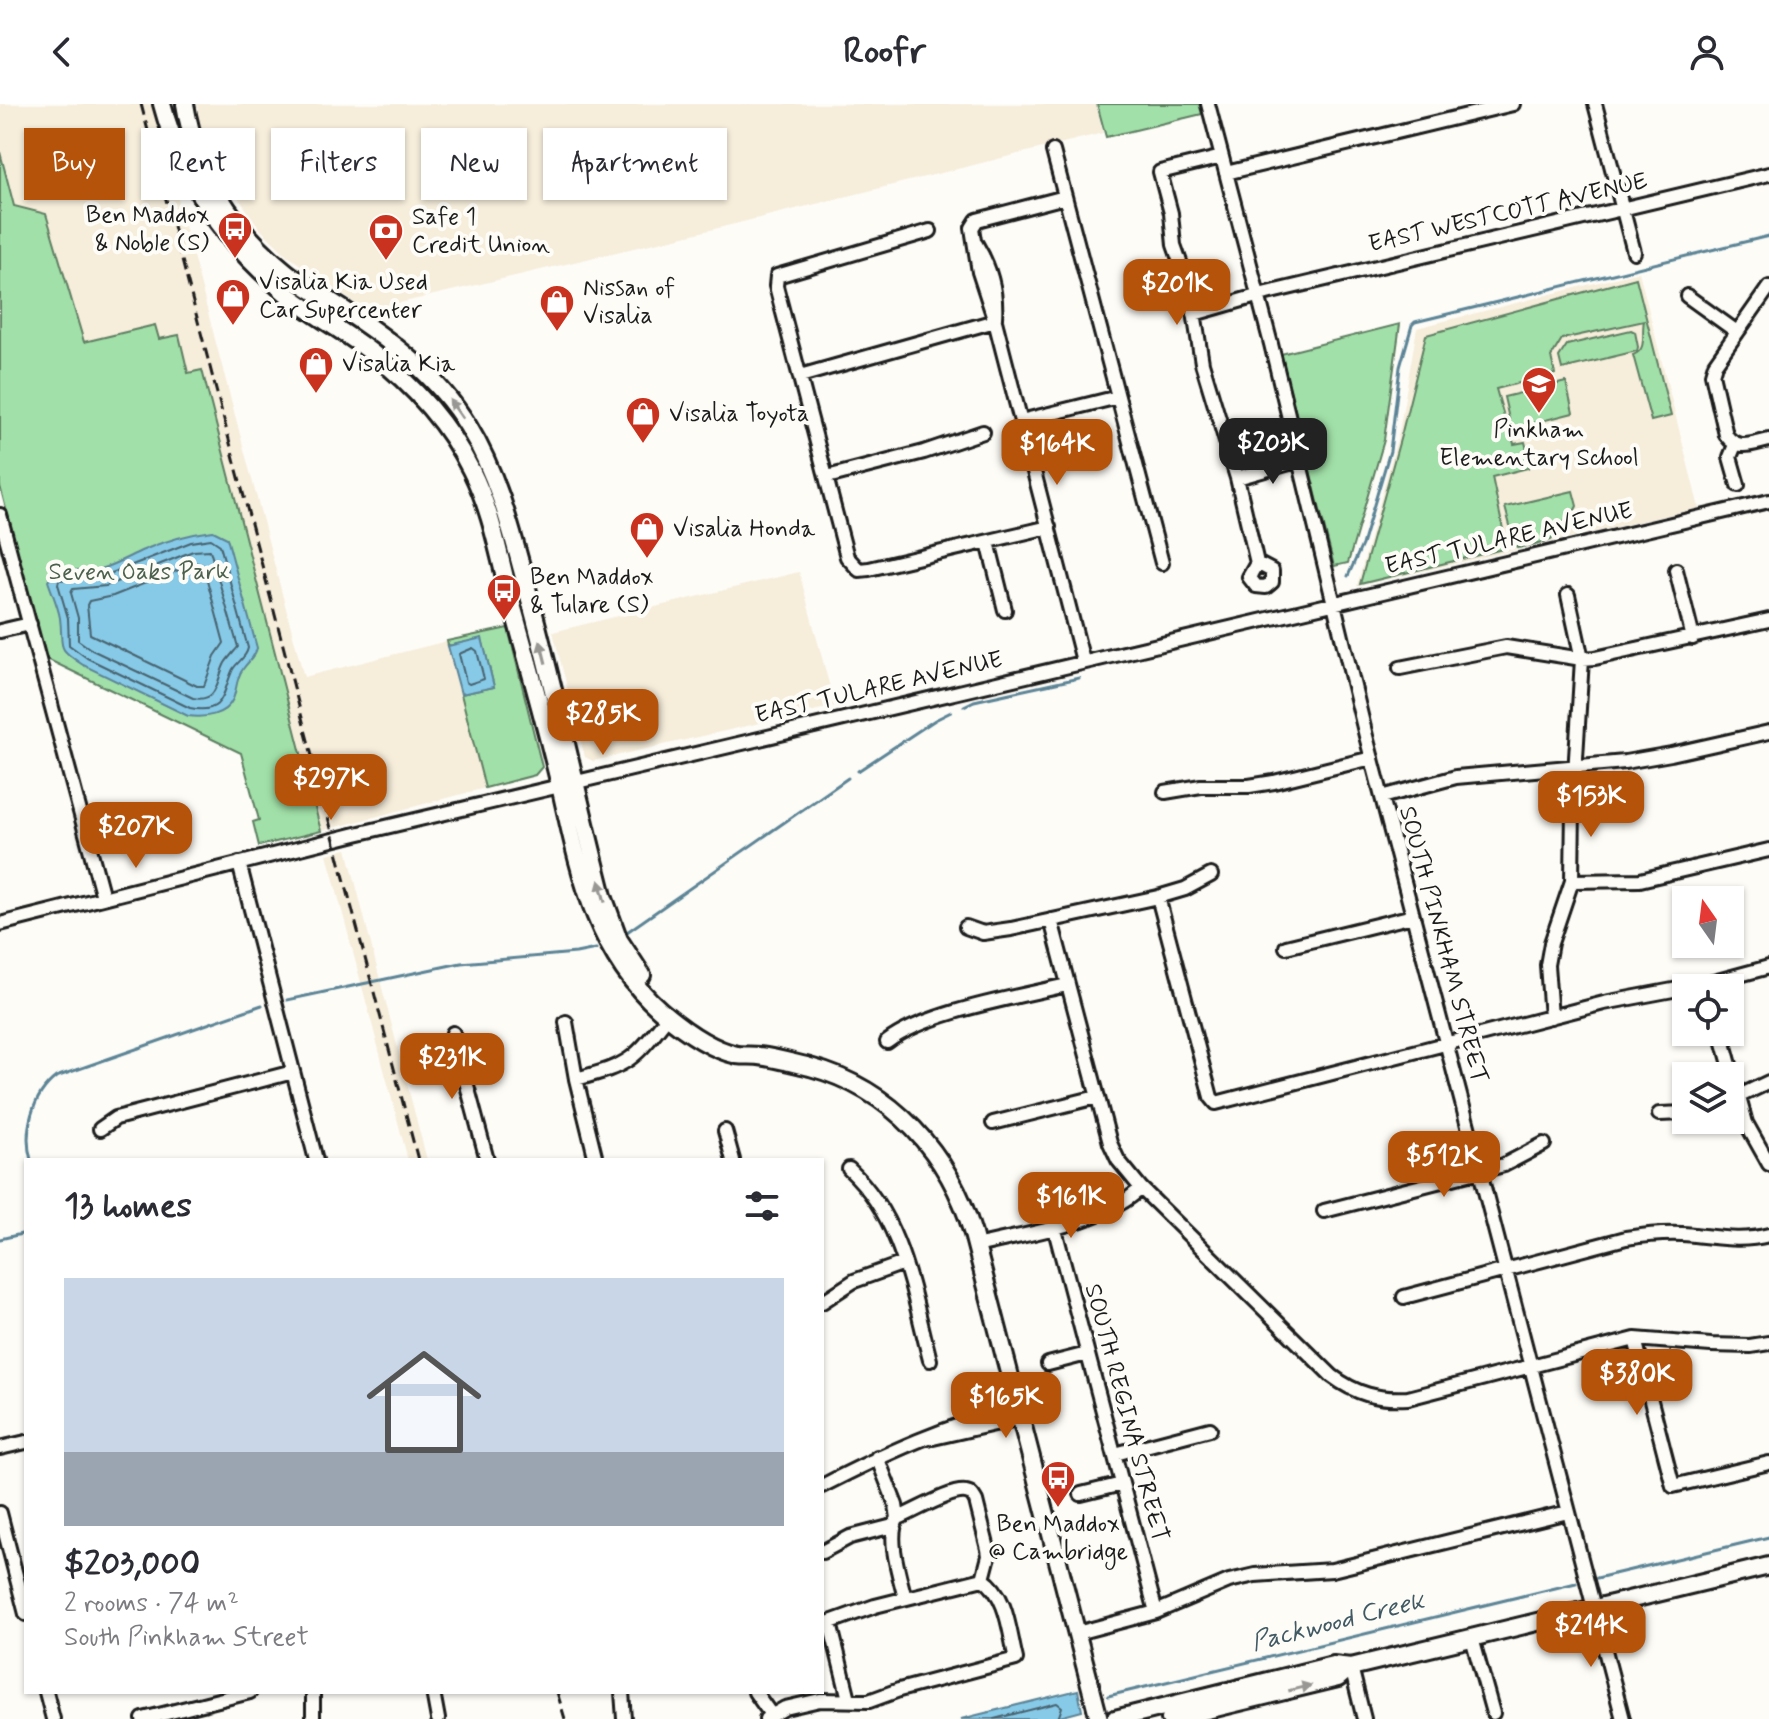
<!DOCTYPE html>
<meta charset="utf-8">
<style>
:root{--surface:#fff;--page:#f2f2f3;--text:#2b2b33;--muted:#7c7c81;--accent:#b45309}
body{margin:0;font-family:Mynerve,sans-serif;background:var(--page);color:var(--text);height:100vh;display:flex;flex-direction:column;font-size:30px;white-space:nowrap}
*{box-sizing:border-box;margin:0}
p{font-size:26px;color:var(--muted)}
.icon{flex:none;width:44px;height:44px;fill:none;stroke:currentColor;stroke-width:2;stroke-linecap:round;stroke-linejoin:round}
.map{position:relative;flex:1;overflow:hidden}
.sheet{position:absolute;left:24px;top:1054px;width:800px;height:536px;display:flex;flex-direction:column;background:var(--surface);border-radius:0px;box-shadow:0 2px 6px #0004}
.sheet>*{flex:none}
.hud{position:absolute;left:24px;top:24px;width:800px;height:72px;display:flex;gap:16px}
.needle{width:52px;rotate:346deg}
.fabs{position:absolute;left:1672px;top:782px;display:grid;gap:16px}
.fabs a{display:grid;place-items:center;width:72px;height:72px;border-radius:0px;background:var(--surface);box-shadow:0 2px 6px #0004;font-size:40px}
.price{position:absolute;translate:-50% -68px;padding:0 18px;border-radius:16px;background:var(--accent);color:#fff;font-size:26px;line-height:52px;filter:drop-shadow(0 2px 4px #0008)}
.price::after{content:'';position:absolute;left:50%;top:48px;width:24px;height:18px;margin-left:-12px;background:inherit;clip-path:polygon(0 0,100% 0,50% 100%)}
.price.active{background:#222;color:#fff}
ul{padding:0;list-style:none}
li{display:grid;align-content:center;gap:16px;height:424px;padding:0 40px}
li span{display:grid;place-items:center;height:248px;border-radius:0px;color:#555}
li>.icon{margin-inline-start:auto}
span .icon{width:144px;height:144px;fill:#fffc;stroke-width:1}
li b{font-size:34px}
h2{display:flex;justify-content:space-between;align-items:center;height:96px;padding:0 40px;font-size:34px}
.chip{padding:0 28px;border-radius:0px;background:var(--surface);box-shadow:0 2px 6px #0004;font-size:28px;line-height:72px}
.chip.active{background:var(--accent);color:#fff}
header{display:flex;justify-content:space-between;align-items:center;height:104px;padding:0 40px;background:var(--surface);font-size:36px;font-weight:700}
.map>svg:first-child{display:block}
</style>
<header><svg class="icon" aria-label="back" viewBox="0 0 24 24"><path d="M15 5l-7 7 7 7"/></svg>Roofr<svg class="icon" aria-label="person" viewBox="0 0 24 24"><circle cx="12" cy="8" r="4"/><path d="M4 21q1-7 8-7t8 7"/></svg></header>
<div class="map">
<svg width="1769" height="1615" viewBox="0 0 1769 1615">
<rect width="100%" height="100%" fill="#fdfcf7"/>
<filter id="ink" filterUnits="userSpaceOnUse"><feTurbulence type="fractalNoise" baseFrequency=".0125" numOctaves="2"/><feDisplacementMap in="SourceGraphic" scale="16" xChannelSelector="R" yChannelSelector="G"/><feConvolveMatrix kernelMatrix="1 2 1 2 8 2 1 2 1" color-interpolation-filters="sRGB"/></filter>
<g filter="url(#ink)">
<!-- built -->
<path fill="#f6eddb" d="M 0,0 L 153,0 L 304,573 L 447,537 L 485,684 L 321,727 L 202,266 L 0,317 Z
M 197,0 L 1096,0 L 1103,29 L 710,126 L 366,207 L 288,152 L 261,126 L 218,65 L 201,28 Z
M 1639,168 L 1699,404 L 1357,482 L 1399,328 L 1417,224 Z
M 799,468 L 835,602 L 593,657 L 585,653 L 553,528 Z
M 347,745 L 382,884 L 427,1056 L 408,1056 L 327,750 Z"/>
<!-- green -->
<path fill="#a1e0a8" stroke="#5e7e62" stroke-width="2" d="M 1097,0 L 1199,0 L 1202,10 L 1106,33 Z
M 0,48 L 14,102 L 46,110 L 84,238 L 155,221 L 159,235 L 179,231 L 188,269 L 202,266 L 321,727 L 259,742 L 253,718 L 259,716 L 241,649 L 45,554 L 0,382 Z
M 1636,174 L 1671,312 L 1651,317 L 1633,251 C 1648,246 1641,229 1644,217 L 1562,235 L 1551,253 L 1555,270 L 1496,285 L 1505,316 L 1509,315 L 1504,293 L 1566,278 L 1573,309 L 1510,325 L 1514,340 L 1525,338 L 1530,358 L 1528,364 L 1492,373 L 1507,444 L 1360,480 L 1402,328 L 1426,231 Z
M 1400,220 L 1384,336 L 1348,459 L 1334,462 L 1281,250 Z
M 1631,226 L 1635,228 L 1638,243 L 1637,247 L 1562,265 L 1559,253 L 1567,241 Z
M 1573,387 L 1577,402 L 1570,415 L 1565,417 L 1551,436 L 1518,444 L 1515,440 L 1505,403 Z
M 508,524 L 542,663 L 535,671 L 485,684 L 461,590 L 494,583 L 482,535 L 448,542 L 447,537 Z"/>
<!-- water -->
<path fill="#87cae8" stroke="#5c8496" stroke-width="2" d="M 213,427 L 227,434 L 257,544 C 254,555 249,556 243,565 C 236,574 237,585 233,595 C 225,612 204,614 188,612 L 83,561 C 54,542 64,544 60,514 C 58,502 52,489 48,477 C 59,460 83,469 100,465 C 114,461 128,453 141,447 C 164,437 188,430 213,427 Z
M 482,534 L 494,583 L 461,590 L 448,542 Z
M 1078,1586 L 1082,1607 L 1052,1615 L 961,1615 Z"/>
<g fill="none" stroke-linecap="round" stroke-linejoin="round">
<!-- shore -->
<path stroke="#47626e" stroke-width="2" d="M 211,435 L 220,441 L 248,544 C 246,554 238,557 233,565 C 222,588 226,611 190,604 L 87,554 L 69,541 L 68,514 L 58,480 L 59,476 L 104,472 L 191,438 Z
M 210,446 L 238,543 C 234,548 229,553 225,559 C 216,576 219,599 193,594 L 92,546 L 78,536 L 78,514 L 71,489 L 73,485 L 106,482 L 193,447 Z
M 196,459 L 203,461 L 224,539 L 215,552 L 204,582 L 197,582 L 90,530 L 87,501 L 89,497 L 113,492 Z
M 473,544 L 477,547 L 484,575 L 469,580 L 466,578 L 459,550 Z
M 994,1615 L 1057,1599 L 1062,1603 L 1058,1615"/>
<!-- stream -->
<path stroke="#5c8496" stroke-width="3" d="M 1348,472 L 1362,441 L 1390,347 L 1400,263 L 1412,221 L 1415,218 L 1769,132
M 964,602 L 974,597 L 1079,574
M 858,667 L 935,616 L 951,608
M 627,828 L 848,674
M 287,896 L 461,859 L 576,849 L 596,845
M 31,1056 C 23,1028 32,991 56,973 L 262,901
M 0,1135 L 26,1129
M 1597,1474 L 1769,1433
M 1108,1592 L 1576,1479"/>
<defs>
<path id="minor" d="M 1208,0 L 1271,240 L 1366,632 L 1623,1615
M 1595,0 L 1634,148
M 1053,47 L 1162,459
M 1222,53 L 1160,68 L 1171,109 L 1174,141 L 1191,189 L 1202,259 L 1237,374 L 1257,459
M 1226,69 L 1513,0
M 1065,93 L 977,116 L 972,124 L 979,168 L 995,217 L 1083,557
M 930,127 L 777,172 L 776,182 L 847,453 L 859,466 L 869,465 L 1049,423
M 976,140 C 990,163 997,187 995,214
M 1769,183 L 1715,260 L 1712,270 L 1726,331 C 1737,347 1752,340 1769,336
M 1687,192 L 1737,228
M 1194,210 L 1267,189 L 1769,70
M 800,272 L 995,217
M 1021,317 L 1118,293
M 1735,341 L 1730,353 L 1738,381
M 827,373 L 924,348 L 983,328
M 1237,374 L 1300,356
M 0,411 L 103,793
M 988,438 L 1005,506
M 1257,459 L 1272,467 L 1272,478 L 1266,483 L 1256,482 L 1249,473 Z
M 1676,466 L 1693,534
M 0,527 L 30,520
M 1400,564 L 1506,543 L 1582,555 L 1595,554 L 1769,516
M 1165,688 L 1201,682 L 1249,682 L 1274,678 L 1372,654
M 1382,693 L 1456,673 L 1625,658 L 1671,650 L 1769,628
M 239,759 L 316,1056
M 1572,777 L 1640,776 L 1769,746
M 1158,793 L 1211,993 L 1216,999 L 1604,899 L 1710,879 L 1769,863
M 1051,816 L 1110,1039 L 1118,1056 L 1141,1084 L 1332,1272 C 1356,1290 1378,1296 1408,1294 L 1635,1235 L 1711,1241 L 1750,1242 L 1769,1239
M 0,820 L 356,730 L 1769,397
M 966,823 L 983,829 L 1011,825 L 1158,793 L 1185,785 L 1211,771
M 1286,843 L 1413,812
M 1551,913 L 1547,861 L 1551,839 L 1572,777 L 1573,703 L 1582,555 L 1568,491
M 566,918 L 576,975 L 596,1056
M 1721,928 L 1746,1019 L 1769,1060
M 453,929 L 487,1056
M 887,938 C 926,908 1017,893 1067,881
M 576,975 C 630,961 634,956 668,912
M 1733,995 L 1769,978
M 1659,1010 L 1686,1009
M 993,1019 L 1097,993
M 100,1025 L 116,1014 L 293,968
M 725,1027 L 733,1056
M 849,1065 C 903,1115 912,1188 930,1256
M 1324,1107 L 1504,1061 L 1544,1040
M 1054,1122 L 1156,1508
M 976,1142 C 1024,1130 1106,1119 1141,1084
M 1404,1193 L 1626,1134 C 1645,1131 1662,1129 1682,1130 C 1713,1132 1738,1139 1769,1131
M 822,1198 L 854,1177 L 904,1159
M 1635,1235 L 1673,1382 L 1769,1359
M 1048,1260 L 1087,1250
M 933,1334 L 1021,1314
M 0,1344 L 26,1338
M 1115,1350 L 1210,1325
M 877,1353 L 896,1401 L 898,1414 C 886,1432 900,1474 905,1494
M 822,1382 C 886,1349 948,1321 1018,1303
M 1081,1390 L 1122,1380
M 0,1409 L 26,1510
M 822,1448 L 850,1433 L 893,1422
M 830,1519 L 849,1595
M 822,1521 L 875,1502 L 983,1475
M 1077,1529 L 1156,1508 L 1229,1477 L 1255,1471 L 1332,1466 L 1568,1408
M 1472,1534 L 1493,1609
M 1351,1563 L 1364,1615
M 46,1588 L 53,1615
M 313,1588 L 313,1615
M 433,1588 L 438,1615
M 622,1588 L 624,1615
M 755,1588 L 772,1612
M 143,1615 L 250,1588
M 766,1615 L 785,1604 L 820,1596 L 869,1597 L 899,1586 L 1016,1555 C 1009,1528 1008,1492 983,1475 L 989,1452 L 988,1445 L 976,1397 C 973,1392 972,1389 966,1388 C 951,1385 914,1408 898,1414"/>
<path id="major" d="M 162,0 C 183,78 224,138 286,189 C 313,211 344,227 371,248 C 412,280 448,319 471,366 C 490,403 498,446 508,486 C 525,548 543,610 558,673 C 578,758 591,845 660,906 C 681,924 709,945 737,951 C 744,952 752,951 759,952 C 776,954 793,959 810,963 C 892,985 950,1050 973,1130 L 1099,1615
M 185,0 C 196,67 232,124 285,167 C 302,181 323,192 341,204 C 390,236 437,271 468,322 C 501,376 514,438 531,499 C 557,596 578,695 603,792 L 619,836 L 642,871
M 1115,1615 L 1333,1561 L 1351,1563 L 1769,1462
M 1170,1615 L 1338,1574 L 1351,1563"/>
</defs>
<!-- minor casing -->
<use href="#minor" stroke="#1c1c1c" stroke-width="18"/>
<!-- major casing -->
<use href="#major" stroke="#1c1c1c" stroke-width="22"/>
<!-- minor -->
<use href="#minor" stroke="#fdfcf7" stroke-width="12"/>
<!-- major -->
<use href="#major" stroke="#fdfcf7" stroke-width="16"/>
<!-- rail -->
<path stroke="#1c1c1c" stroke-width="3" stroke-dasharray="12 6" stroke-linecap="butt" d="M 141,0 L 418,1056
M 557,1588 L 565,1615"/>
</g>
<!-- one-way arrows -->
<defs><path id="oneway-solid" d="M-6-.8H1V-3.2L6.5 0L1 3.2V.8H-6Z" transform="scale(2)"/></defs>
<g fill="#989794">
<use href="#oneway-solid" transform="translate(456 305) rotate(-125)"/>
<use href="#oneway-solid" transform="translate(543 548) rotate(-104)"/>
<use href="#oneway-solid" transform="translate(602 787) rotate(-105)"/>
<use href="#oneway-solid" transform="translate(1300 1584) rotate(-14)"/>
</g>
</g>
<!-- icons -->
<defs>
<symbol id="bus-pin" viewBox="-11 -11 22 30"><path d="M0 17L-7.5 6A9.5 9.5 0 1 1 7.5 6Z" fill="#c8321e" stroke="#fdfcf7"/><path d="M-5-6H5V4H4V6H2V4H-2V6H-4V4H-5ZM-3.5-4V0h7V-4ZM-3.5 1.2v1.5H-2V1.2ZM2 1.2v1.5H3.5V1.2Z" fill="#fff"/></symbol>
<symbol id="bank-pin" viewBox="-11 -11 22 30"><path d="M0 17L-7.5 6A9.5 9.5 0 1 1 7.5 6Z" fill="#c8321e" stroke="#fdfcf7"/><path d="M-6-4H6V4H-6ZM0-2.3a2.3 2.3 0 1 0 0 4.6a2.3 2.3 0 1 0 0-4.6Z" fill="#fff"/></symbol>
<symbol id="shop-pin" viewBox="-11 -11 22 30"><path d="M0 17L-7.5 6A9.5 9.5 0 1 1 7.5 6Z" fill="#c8321e" stroke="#fdfcf7"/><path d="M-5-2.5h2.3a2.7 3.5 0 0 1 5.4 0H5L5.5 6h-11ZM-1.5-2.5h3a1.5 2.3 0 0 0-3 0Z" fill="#fff"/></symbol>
<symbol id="school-pin" viewBox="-11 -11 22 30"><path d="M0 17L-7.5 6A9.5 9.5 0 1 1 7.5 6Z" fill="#c8321e" stroke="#fdfcf7"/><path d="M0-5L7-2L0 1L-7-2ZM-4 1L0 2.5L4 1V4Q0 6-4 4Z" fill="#fff"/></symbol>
</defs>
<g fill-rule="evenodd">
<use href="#bus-pin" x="215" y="105" width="40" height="54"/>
<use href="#bank-pin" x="366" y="107" width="40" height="54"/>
<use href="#shop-pin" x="213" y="172" width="40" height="54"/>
<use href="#shop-pin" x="537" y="178" width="40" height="54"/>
<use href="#shop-pin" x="296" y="240" width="40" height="54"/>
<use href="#school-pin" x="1519" y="260" width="40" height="54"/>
<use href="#shop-pin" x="623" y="290" width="40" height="54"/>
<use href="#shop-pin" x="627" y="405" width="40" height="54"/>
<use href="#bus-pin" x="484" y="467" width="40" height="54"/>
<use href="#bus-pin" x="1038" y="1354" width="40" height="54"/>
</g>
<g text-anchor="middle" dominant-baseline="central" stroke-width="8" stroke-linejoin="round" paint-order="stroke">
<!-- street labels -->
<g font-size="24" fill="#1c1c1c" stroke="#fdfcf7">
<text transform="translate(1508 109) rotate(-13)">EAST WESTCOTT AVENUE</text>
<text transform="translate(1509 435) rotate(-13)">EAST TULARE AVENUE</text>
<text transform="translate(879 584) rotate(-13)">EAST TULARE AVENUE</text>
<text transform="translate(1443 841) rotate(75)">SOUTH PINKHAM STREET</text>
<text transform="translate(1126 1309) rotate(75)">SOUTH REGINA STREET</text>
</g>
<!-- poi labels -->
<g font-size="24" fill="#1c1c1c" stroke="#fdfcf7" text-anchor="start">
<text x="209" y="111" text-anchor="end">Ben Maddox<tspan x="209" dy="28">&amp; Noble (S)</tspan></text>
<text x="412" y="113">Safe 1<tspan x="412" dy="28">Credit Union</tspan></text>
<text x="259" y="178">Visalia Kia Used<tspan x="259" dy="28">Car Supercenter</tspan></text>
<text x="583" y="184">Nissan of<tspan x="583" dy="28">Visalia</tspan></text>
<text x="342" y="260">Visalia Kia</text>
<text x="669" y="310">Visalia Toyota</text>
<text x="1539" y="326" text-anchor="middle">Pinkham<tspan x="1539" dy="28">Elementary School</tspan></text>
<text x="673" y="425">Visalia Honda</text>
<text x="530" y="473">Ben Maddox<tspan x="530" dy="28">&amp; Tulare (S)</tspan></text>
<text x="1058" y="1420" text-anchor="middle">Ben Maddox<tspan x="1058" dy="28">@ Cambridge</tspan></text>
</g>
<!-- park labels -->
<g font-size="24" fill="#4b614d" stroke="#fdfcf7">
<text x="139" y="468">Seven Oaks Park</text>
</g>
<!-- water labels -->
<g font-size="26" font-style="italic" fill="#415963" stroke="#fdfcf7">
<text transform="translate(1338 1518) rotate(-14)">Packwood Creek</text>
</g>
</g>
</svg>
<div class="fabs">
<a><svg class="needle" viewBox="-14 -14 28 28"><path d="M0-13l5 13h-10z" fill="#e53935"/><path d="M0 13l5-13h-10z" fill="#7c7c81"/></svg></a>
<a><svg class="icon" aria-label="locate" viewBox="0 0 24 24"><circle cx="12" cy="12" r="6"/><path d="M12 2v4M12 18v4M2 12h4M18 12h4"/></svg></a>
<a><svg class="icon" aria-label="layers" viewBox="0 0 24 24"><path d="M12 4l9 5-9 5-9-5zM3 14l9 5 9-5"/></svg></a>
</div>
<b class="price" style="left:1177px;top:223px">$201K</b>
<b class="price active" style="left:1273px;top:382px">$203K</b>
<b class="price" style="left:1057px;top:383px">$164K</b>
<b class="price" style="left:603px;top:653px">$285K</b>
<b class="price" style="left:331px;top:718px">$297K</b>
<b class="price" style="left:1591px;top:735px">$153K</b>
<b class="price" style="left:136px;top:766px">$207K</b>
<b class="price" style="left:452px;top:997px">$231K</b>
<b class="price" style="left:1444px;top:1095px">$512K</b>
<b class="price" style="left:1071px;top:1136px">$161K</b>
<b class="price" style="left:1637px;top:1313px">$380K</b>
<b class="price" style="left:1006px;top:1336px">$165K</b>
<b class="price" style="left:1591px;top:1565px">$214K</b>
<div class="hud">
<a class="chip active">Buy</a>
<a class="chip">Rent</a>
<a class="chip">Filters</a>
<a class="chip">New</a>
<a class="chip">Apartment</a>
</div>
<section class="sheet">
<h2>13 homes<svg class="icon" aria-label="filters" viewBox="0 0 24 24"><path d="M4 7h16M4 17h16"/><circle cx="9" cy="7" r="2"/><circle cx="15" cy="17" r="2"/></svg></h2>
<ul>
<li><span style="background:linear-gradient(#c9d6e8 70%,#9aa5b1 0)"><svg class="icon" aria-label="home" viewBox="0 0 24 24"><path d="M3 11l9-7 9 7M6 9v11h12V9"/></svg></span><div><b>$203,000</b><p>2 rooms · 74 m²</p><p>South Pinkham Street</p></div></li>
</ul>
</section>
</div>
